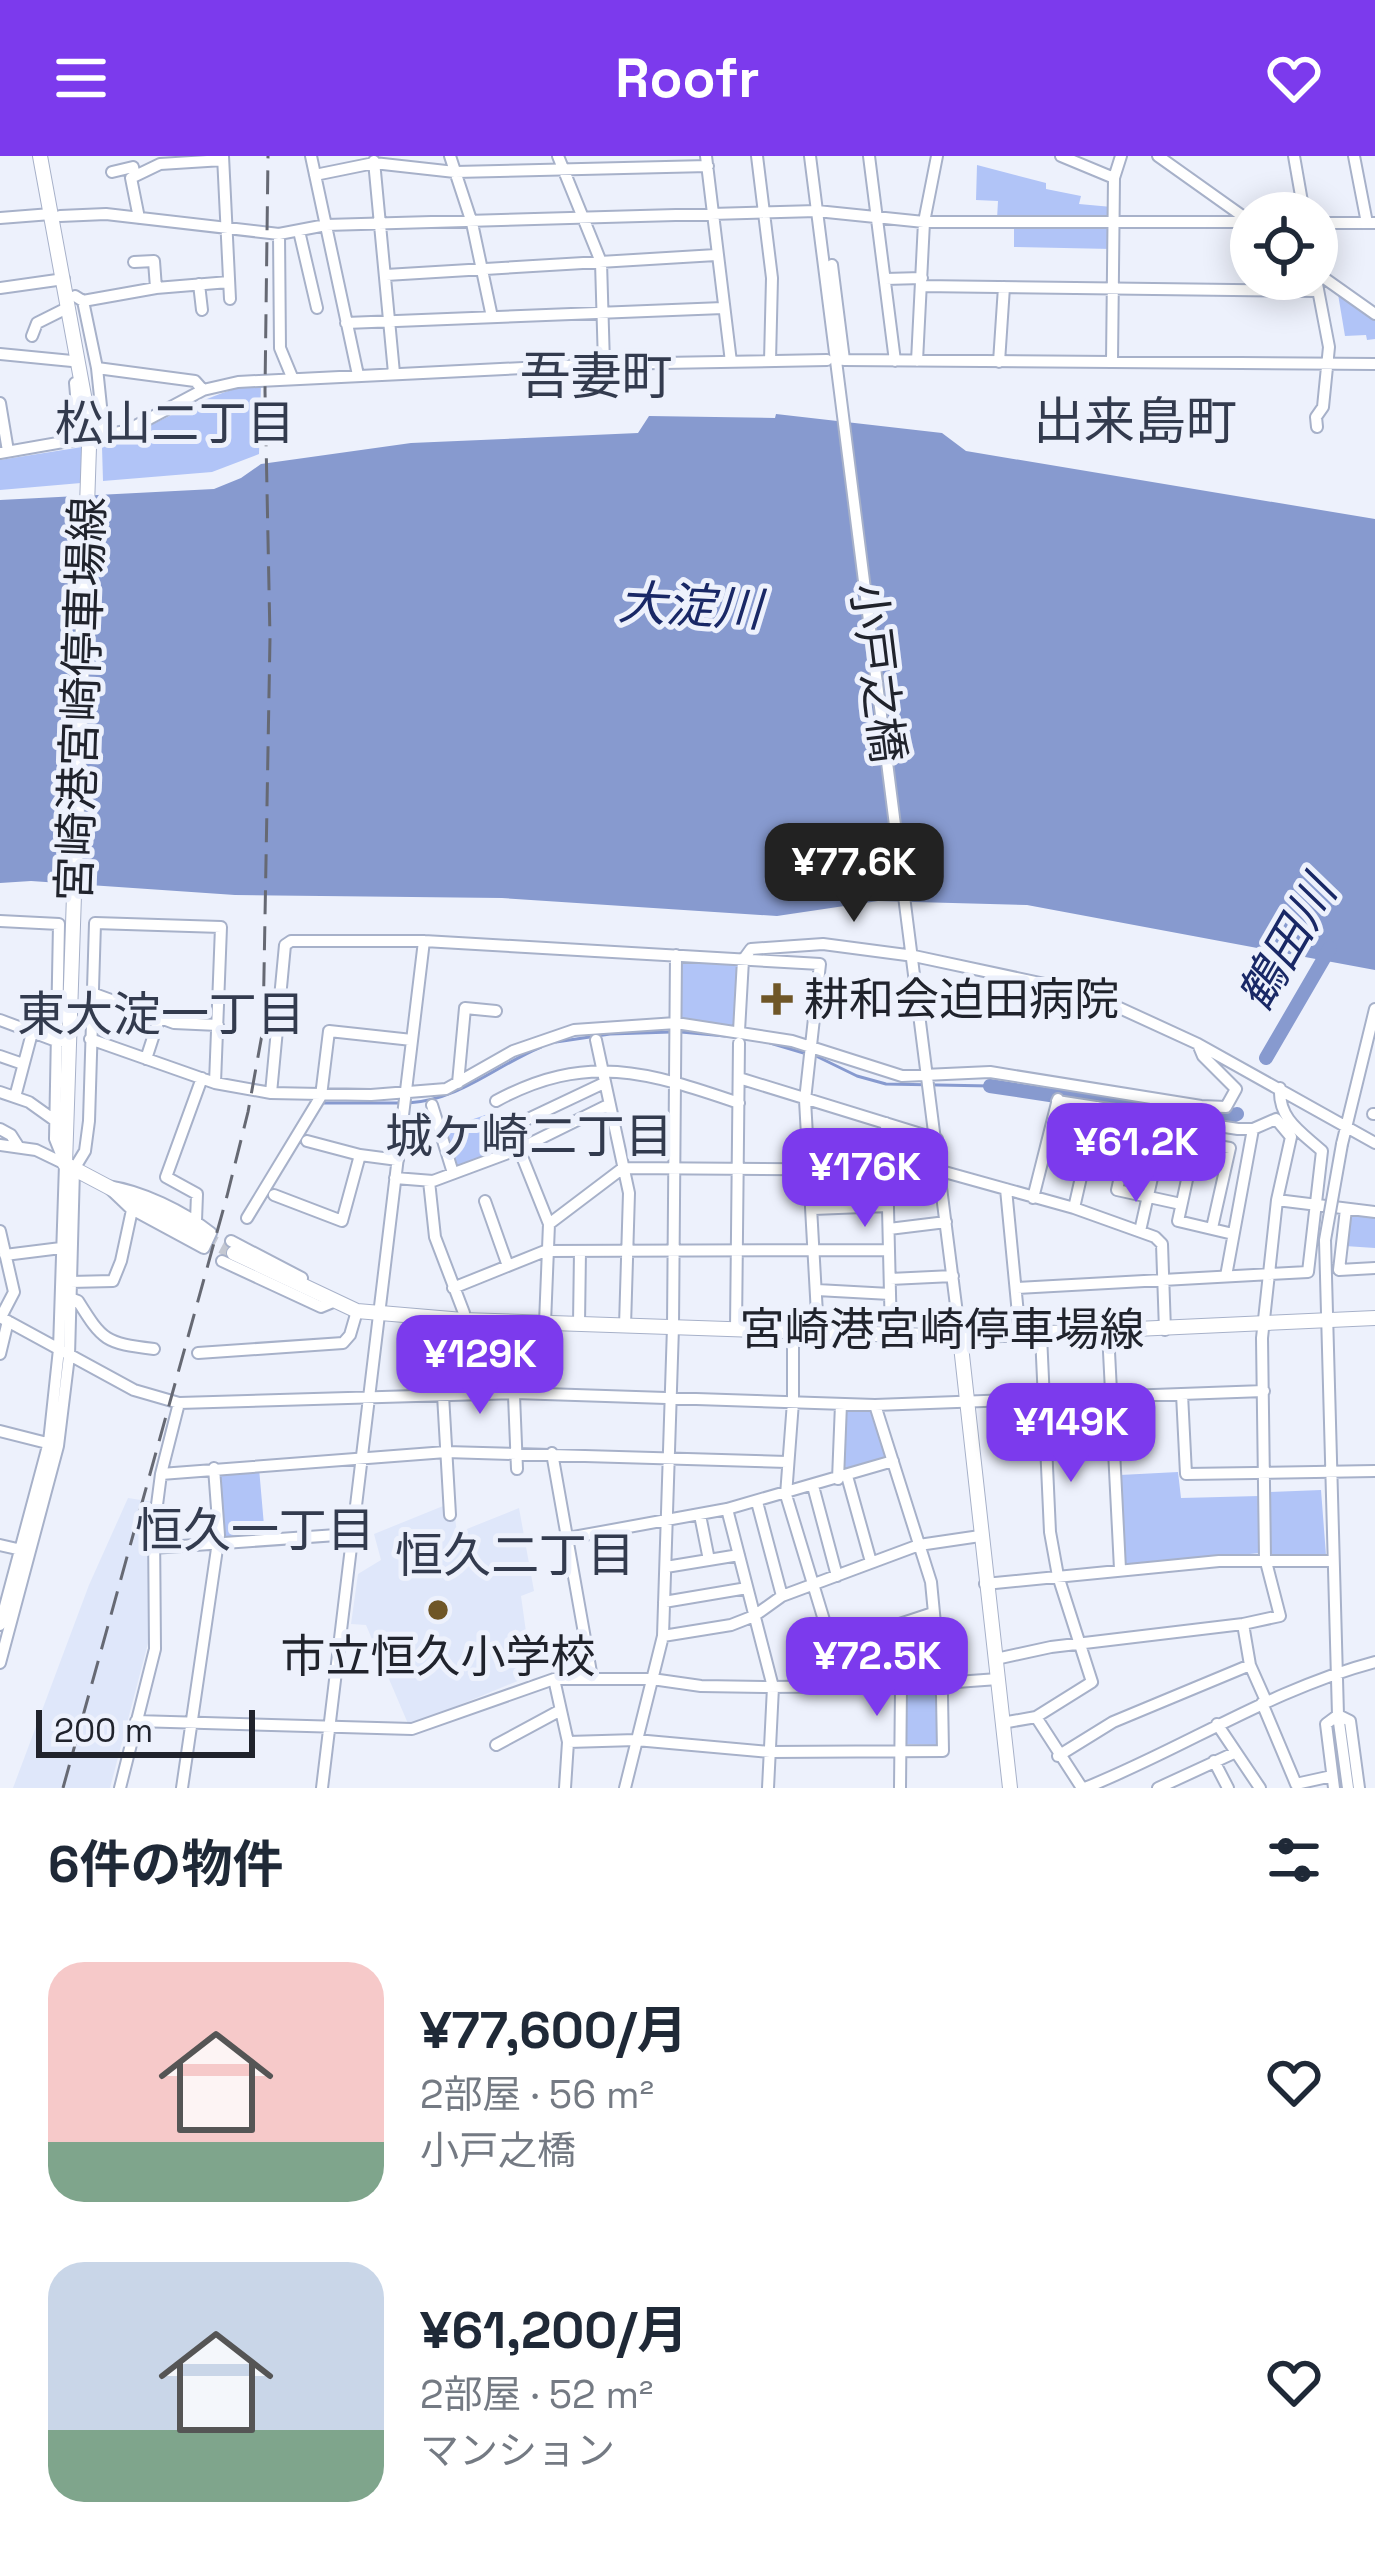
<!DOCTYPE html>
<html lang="ja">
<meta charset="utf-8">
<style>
:root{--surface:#fff;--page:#f6f6f7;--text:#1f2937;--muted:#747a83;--accent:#7c3aed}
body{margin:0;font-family:"Space Grotesk","Noto Sans JP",sans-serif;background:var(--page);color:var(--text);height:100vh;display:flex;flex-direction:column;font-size:45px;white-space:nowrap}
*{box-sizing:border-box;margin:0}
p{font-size:39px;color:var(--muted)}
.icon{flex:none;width:66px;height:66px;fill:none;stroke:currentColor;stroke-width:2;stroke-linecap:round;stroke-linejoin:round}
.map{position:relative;height:1632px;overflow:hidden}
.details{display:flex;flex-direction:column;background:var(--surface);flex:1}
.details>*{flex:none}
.tools{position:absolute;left:1230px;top:36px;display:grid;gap:24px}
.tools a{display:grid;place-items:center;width:108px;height:108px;border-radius:50%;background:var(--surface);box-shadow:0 6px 30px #0003;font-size:60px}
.scale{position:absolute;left:36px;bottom:30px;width:219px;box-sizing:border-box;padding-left:12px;border:6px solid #20232c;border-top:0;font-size:33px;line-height:42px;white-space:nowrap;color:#20232c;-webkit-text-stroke:9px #edf1fc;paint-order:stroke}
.price{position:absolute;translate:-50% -102px;padding:0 27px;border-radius:24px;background:var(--accent);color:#fff;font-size:39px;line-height:78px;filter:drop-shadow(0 3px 6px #0008)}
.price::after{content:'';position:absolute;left:50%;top:72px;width:36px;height:27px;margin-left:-18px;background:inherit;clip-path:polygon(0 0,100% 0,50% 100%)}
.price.selected{background:#222;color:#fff}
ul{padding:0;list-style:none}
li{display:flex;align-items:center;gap:36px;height:300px;padding:0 48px}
li span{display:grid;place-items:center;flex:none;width:336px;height:240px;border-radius:36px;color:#555}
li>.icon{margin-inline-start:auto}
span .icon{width:144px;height:144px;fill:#fffc;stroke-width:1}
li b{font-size:51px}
h2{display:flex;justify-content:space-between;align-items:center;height:144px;padding:0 48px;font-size:51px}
header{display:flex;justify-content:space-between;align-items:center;height:156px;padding:0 48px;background:var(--accent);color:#fff;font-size:54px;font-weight:800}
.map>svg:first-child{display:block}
</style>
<header><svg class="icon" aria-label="menu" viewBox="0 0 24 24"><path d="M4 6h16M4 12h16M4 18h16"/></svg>Roofr<svg class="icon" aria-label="heart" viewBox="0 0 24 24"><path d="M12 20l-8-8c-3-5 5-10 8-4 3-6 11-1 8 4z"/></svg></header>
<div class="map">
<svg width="1375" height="1632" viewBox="0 0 1375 1632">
<rect width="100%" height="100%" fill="#edf1fc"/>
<!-- built -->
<path fill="#dfe7fa" d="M 128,1342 L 154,1346 L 152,1472 L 110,1632 L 13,1632 L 89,1429 Z
M 453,1346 L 457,1377 L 519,1352 L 534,1435 L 521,1440 L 532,1519 L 409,1570 L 366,1469 L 351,1468 L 358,1418 L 381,1404 L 374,1378 Z"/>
<!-- green -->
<path fill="#b1c4f7" d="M 977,9 L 1046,27 L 1046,33 L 1081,40 L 1079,48 L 1112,51 L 1112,61 L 997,63 L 998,45 L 976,44 Z
M 1014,73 L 1111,73 L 1112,93 L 1014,91 Z
M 1338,138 L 1375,164 L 1375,183 L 1367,184 L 1366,179 L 1345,180 Z
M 252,228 L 261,228 L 259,298 L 212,316 L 103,325 L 102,291 C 151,272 198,241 252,228 Z
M 82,291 L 81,327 L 0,334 L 0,304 Z
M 681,804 L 739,808 L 736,870 L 680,863 Z
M 494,956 L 511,992 L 456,1011 L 444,973 Z
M 1348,1055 L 1375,1058 L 1375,1092 L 1345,1090 Z
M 845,1252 L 872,1253 L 888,1303 L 841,1315 Z
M 259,1312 L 265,1381 L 223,1383 L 217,1318 Z
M 1178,1316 L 1181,1342 L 1259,1340 L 1260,1397 L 1125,1410 L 1120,1319 Z
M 1321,1334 L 1326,1399 L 1271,1398 L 1268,1336 Z
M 907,1533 L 938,1534 L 936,1589 L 905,1588 Z"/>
<!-- water -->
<path fill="#879acf" d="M 776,258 L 942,277 L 966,295 L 1375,363 L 1375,814 L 1027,749 L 878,745 L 777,760 L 502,742 L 235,739 L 31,725 L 0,727 L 0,344 L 214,333 L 241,322 L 261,308 L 411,287 L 638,277 L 649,260 L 775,262 Z"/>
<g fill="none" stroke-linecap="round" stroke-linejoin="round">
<!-- stream -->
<path stroke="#879acf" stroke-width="3" d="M 681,876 L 725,880
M 556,886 L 610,878 L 671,876
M 770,887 L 807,898
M 816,900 L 857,920 L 886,928 L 990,930
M 324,947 L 398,947
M 408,947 C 460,944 495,910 541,891"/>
<!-- river -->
<path stroke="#879acf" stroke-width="14" d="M 1266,902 L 1330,792
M 990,930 L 1220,965 L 1237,958"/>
<!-- major-tunnel -->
<path stroke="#c4c8d2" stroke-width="14" stroke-dasharray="14 7" stroke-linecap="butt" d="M 203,1081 L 234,1097"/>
<defs>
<path id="minor" d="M 223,0 L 230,143
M 311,0 L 358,219
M 450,0 L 472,67 L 492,161
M 558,0 L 601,106 L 604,208
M 706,0 L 731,206
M 757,0 L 772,122 L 770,205
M 810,0 L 960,1181
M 869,0 L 895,205
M 1061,0 L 1114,22
M 1158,0 L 1248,64
M 1294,0 L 1304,57
M 1354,0 L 1367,67
M 374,5 L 394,217
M 112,16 L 133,11 L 135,20
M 315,19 L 374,7 L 455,16 L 708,10
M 60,60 L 106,58 L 279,78 L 326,69 L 817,55 L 924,66 L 1251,66
M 0,62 L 51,58
M 139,62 L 131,22 L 160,8 L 223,4
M 1317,67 L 1375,67
M 299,75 L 317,152
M 279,78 L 280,192 L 292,221
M 134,106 L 154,105 L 156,132
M 832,109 L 844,204 L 1375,208
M 1317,117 L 1375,158
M 386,119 L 716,99
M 885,123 L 922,122
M 1316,123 L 1329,191 L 1323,251 L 1316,261 L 1317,271
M 199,128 L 202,154
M 921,130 L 1318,135
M 0,132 L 64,123
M 75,140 L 83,145 L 97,212 L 104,279
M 83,145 L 156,132 L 229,126
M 346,167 L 723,152
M 32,180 L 37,167 L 63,154
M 0,198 L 72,205
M 917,205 L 924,66 L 937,0
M 999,206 L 1004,131
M 1112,206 L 1114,22 L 1121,0
M 97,212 L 195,225 L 203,234
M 75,227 L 80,284
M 0,247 L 8,295
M 0,297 L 126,275 L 203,234 L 238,226 L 604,208 L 827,204
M 0,765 L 59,768 L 55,983 L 65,1008 L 59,1193 L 49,1286 L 0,1469
M 92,837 L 174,867 L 218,869
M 0,864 L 59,886
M 739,875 L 743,804 L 751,793 L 823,788 L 914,800 L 1087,837 L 1198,888 L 1375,987
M 90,883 L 215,927 L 271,937 L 371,939 L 446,933 L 513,895 L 574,874 L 676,867 L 792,885 L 902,920 L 990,916 L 1201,950 L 1226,951 L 1236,933 L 1203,900 L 1198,888
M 596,884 L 629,1037 L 625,1170
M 0,900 L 23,908
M 146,903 L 159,863
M 739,922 L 937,983
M 458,927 L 465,852 L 496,855
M 0,936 L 29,946 L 57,966
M 271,937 L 285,789 L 291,785 L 424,785 L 820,808 L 805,944 L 818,1176
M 15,941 L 32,877
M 496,945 C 586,896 648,916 739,947
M 432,949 L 453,1017
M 1373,958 L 1375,958
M 886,967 L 891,1180
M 509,972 L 604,927
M 0,973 L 11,979 L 18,990
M 307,985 L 360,999
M 1195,987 L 1178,1065 L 1233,1078
M 1342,988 L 1375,853
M 0,989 L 36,994 L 63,1007
M 519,993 L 549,1068 L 545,1167
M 941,1015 L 1074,1052 L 1155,1081 L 1162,1088 L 1165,1174
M 395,1022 L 433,1025 L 519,993 L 608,949
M 429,1025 L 435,1081 L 464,1157 L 463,1164
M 107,1030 C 142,1035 183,1055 211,1077 L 204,1092 L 130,1052 Z
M 1006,1033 L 1020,1179
M 274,1039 L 342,1065 L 360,999 L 398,1004
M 1033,1042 L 1058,943
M 1277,1044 L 1375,1056
M 485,1045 L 508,1110
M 1181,1048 L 1117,1034 L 1130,976 L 1230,992 L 1212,1072
M 1074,1052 L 1097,951
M 813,1053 L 888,1050
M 1346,1053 L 1339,1114 L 1375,1112
M 247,1062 L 321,940 L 329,875 L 412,884
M 196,1065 L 197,1038 L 166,1021 L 202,922
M 549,1068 L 623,1012 L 887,1014
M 889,1073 L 946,1066
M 0,1075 L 14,1136 L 1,1161
M 1140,1075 L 1161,982
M 1325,1084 L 1338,1559 L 1348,1632
M 231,1085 L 302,1122
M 5,1099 L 61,1092
M 222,1105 L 321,1151 L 333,1146
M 1226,1120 L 1253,973
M 890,1123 L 953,1120
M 70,1126 L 113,1125 L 121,1105 L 132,1054
M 453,1132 L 545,1095 L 889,1094
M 1017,1132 L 1308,1116 L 1322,995 C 1301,976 1278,963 1280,932
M 817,1134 L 890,1138
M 70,1142 L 78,1145 C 103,1185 105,1187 154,1193
M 0,1161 L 134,1234 L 179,1247 L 515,1237 L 875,1249 L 1264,1235
M 511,1166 L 517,1313
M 579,1168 L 580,1095
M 736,1173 L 739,887
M 793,1175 L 793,1246 L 786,1339 L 844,1530
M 1108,1176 L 1120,1413
M 198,1197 L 343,1187 L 350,1179 L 357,1155
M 0,1198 L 8,1165
M 1182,1238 L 1186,1318 L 1375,1315
M 443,1239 L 450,1359
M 0,1275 L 55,1289
M 552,1297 L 592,1522
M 161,1318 L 446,1296 L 787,1306
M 847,1320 L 871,1406
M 838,1323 L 841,1248
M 813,1330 L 837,1420
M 757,1346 L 782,1440
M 727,1353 L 773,1531 L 768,1632
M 700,1359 L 709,1404
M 568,1382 L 727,1353 L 893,1305
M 0,1389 L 26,1395
M 153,1392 L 351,1378
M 666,1411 L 739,1399
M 985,1428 L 1219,1405 L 1332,1405
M 664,1446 L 747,1432
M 1243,1468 L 1250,1509 L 1266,1545
M 663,1480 L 731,1469 L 754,1460 L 782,1440 L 919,1389 L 980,1380
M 830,1491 L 933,1457
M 996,1503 L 1051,1491 L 1243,1468 L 1280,1460 L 1265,1402 L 1262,1182 L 1277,1044 L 1291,981 L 1276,963 L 1253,973 L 1238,973 L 1057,945
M 0,1507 L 58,1290 L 69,1200 L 74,1013 L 85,995 L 89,965 L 95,767 L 221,771 L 215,927
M 554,1523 L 568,1586 L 565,1632
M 1262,1547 L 1296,1628 L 1332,1620
M 1036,1561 L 1082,1632
M 136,1565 L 412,1573 L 554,1523 L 652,1523 L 701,1530 L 764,1531 L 901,1530 L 998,1523
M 1002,1567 L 1036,1561 L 1092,1526 L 1058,1420 L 1050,1376 L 1041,1179
M 1217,1568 L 1260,1632
M 568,1586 L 636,1584 L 770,1596 L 943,1595 L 942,1540 L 931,1426 L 875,1249
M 496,1589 L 559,1555
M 1058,1600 L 1113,1566 L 1250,1509
M 1214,1605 L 1228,1632
M 120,1632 L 155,1493 L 154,1372 L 161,1318 L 179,1247
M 182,1632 L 219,1379 L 214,1312
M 322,1632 L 424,785
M 625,1632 L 663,1480 L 673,1171 L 676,799
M 900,1632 L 901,1530
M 1085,1632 C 1183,1593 1272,1533 1375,1506
M 1158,1632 L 1234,1597
M 1334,1632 L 1326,1568 L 1338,1559 L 1350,1565 L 1359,1632"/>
<path id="major" d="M 40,0 L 87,256
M 89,291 L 65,1008 L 203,1081
M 234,1097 L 357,1155 L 463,1164 L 960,1181 L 1375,1162
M 960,1181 L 1010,1632"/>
</defs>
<!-- minor casing -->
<use href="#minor" stroke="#a7b1c9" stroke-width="14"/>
<!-- major casing -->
<use href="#major" stroke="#a7b1c9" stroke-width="16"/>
<!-- minor -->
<use href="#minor" stroke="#fff" stroke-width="10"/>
<!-- major -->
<use href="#major" stroke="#fff" stroke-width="14"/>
<!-- rail -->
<path stroke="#666973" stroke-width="3" stroke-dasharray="24 12" stroke-linecap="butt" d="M 63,1632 L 227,1040 L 248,956 L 263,873 L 270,482 L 265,235 L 268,0"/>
<defs>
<path id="minor-bridge" d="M 1325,1084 L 1342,988"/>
<path id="major-bridge" d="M 87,256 L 89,291"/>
</defs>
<!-- minor-bridge casing -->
<use href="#minor-bridge" stroke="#a7b1c9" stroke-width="14" stroke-linecap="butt"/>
<!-- major-bridge casing -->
<use href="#major-bridge" stroke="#a7b1c9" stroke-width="16" stroke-linecap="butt"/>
<!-- minor-bridge -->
<use href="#minor-bridge" stroke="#fff" stroke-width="10"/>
<!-- major-bridge -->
<use href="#major-bridge" stroke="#fff" stroke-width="14"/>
</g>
<!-- markers -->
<g fill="#6f5627" stroke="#edf1fc" stroke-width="4.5">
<path d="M771 825h12v12h12v12h-12v12h-12v-12h-12v-12h12z"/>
<circle cx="438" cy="1454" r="12"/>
</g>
<g text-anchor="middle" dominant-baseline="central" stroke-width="10" stroke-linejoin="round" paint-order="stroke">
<!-- street labels -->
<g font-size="45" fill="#20232c" stroke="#edf1fc">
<text transform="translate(878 517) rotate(83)">小戸之橋</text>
<text transform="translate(81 543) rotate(-88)">宮崎港宮崎停車場線</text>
<text x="942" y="1173">宮崎港宮崎停車場線</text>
</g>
<!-- poi labels -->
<g font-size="45" fill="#20232c" stroke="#edf1fc" text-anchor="start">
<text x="804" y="843">耕和会迫田病院</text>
<text x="438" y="1500" text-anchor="middle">市立恒久小学校</text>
</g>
<!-- neighbourhood labels -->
<g font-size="48" fill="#333b4e" stroke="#edf1fc">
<text x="175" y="267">松山二丁目</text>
<text x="161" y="858">東大淀一丁目</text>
<text x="529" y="980">城ケ崎二丁目</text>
<text x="255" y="1374">恒久一丁目</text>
<text x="515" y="1399">恒久二丁目</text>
</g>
<!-- water labels -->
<g font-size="48" font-style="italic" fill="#192866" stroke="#edf1fc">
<text transform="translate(690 450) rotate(3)">大淀川</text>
<text transform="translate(1287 788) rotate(-60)">鶴田川</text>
</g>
<!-- quarter labels -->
<g font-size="51" fill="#333b4e" stroke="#edf1fc">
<text x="596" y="220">吾妻町</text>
<text x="1135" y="265">出来島町</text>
</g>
</g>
</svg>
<div class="tools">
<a><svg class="icon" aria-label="locate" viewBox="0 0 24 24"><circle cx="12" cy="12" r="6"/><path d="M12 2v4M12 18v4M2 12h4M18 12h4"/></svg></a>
</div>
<div class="scale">200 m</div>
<b class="price selected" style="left:854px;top:769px">¥77.6K</b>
<b class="price" style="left:1136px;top:1049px">¥61.2K</b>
<b class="price" style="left:865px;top:1074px">¥176K</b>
<b class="price" style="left:480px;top:1261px">¥129K</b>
<b class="price" style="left:1071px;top:1329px">¥149K</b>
<b class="price" style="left:877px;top:1563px">¥72.5K</b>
</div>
<section class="details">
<h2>6件の物件<svg class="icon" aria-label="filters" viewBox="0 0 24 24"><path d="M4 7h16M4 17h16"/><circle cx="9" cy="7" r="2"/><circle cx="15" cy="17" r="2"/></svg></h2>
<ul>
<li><span style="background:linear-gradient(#f6c9c9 75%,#7fa58c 0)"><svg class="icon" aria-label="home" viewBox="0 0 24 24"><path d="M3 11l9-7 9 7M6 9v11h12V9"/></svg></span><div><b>¥77,600/月</b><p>2部屋 · 56 m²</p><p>小戸之橋</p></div><svg class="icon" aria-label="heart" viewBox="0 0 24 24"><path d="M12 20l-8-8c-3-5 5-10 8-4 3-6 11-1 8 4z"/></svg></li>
<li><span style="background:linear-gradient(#c9d6e8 70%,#7fa58c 0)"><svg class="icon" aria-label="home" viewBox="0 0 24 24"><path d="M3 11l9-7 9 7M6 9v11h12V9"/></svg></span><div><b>¥61,200/月</b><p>2部屋 · 52 m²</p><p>マンション</p></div><svg class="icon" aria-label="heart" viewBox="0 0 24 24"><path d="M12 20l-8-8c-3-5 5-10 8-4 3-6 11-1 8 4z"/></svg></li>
</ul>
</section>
